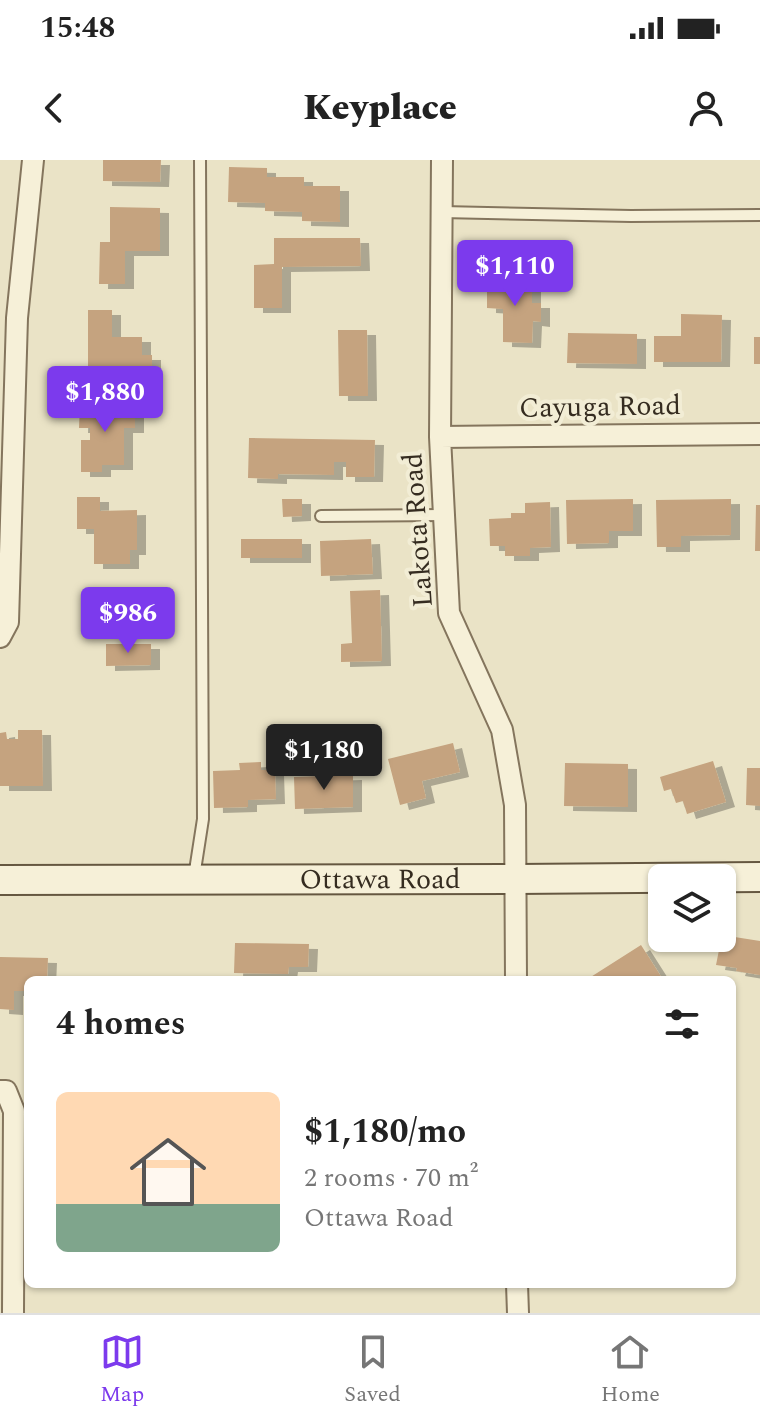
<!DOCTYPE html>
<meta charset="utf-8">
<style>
:root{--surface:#fff;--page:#f2f2f2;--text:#222;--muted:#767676;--line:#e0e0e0;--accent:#7c3aed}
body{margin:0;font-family:Spectral,serif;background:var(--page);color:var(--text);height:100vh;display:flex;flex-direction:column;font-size:30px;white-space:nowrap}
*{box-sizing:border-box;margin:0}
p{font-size:26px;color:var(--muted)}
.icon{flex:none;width:44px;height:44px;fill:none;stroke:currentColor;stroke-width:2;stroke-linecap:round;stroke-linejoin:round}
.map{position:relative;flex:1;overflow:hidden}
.drawer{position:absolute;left:24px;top:816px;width:712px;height:312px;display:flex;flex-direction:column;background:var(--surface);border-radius:12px;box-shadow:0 2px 6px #0004}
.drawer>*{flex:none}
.fabs{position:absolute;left:648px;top:704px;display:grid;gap:16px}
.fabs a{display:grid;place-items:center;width:88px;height:88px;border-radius:12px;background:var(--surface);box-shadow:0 2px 6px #0004;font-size:40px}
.price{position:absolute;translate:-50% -68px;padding:0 18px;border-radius:8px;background:var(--accent);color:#fff;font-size:26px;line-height:52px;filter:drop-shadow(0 2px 4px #0008)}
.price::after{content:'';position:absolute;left:50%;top:48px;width:24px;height:18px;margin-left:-12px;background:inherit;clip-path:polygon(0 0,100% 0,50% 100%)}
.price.current{background:#222;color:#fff}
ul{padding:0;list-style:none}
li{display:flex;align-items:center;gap:24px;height:200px;padding:0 32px}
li+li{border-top:2px solid var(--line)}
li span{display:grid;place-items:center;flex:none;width:224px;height:160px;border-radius:12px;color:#555}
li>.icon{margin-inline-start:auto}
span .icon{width:96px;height:96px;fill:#fffc;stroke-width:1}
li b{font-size:34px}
h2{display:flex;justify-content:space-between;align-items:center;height:96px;padding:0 32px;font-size:34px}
.status{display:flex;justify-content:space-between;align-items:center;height:56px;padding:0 40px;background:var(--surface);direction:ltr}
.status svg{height:22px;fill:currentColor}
header{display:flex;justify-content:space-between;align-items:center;height:104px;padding:0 32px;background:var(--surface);font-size:36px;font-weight:800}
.tab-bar{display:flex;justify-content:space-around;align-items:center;height:112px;border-top:2px solid var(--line);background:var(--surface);font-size:22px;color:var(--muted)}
.tab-bar a{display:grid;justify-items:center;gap:4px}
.tab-bar .current{color:var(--accent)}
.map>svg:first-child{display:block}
</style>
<div class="status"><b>15:48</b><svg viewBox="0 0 49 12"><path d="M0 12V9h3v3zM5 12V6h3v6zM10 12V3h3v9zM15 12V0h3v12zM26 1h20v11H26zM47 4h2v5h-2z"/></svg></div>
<header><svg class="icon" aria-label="back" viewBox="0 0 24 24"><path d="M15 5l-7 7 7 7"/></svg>Keyplace<svg class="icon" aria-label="person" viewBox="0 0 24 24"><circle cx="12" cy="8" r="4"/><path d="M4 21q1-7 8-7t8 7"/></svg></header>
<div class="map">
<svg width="760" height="1153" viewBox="0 0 760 1153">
<defs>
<filter id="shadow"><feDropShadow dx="9" dy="5" stdDeviation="0" flood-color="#0004"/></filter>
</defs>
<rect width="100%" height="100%" fill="#eae3c6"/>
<!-- building -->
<path fill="#c5a37f" filter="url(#shadow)" d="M 103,0 L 161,0 L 160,22 L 103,21 Z
M 229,7 L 267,8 L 267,17 L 304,17 L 304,26 L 340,26 L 340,62 L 302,61 L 302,52 L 265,51 L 265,43 L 228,42 Z
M 110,47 L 160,48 L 160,91 L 125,91 L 125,124 L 99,124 L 100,82 L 110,82 Z
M 274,78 L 360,78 L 361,106 L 282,107 L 282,148 L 254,148 L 254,105 L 274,104 Z
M 487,120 L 532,121 L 532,143 L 541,143 L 541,162 L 533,161 L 532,183 L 503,182 L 503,149 L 487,148 Z
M 88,150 L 112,150 L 112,177 L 142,177 L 142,195 L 152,195 L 152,210 L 142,210 L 142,223 L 88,224 Z
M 681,154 L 722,155 L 721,202 L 654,202 L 654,176 L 681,176 Z
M 338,170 L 367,170 L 368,236 L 339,236 Z
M 568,173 L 637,174 L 637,204 L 567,203 Z
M 754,177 L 760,177 L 760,204 L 754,204 Z
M 80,243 L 135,244 L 135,268 L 124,268 L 124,305 L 102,305 L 102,312 L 81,312 L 81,280 L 90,280 L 90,268 L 79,268 Z
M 249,278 L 375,280 L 374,317 L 346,317 L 346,302 L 334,302 L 334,315 L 278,314 L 278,319 L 248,318 Z
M 77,337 L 100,337 L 100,351 L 137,350 L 137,390 L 130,390 L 130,404 L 94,404 L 94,369 L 77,369 Z
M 282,339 L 302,339 L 302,356 L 283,357 Z
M 633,339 L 633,371 L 609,371 L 609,383 L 567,384 L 566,340 Z
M 731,339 L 731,375 L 681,376 L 681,387 L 657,387 L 656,340 Z
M 550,342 L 551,387 L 530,388 L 530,396 L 505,396 L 505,386 L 490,386 L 489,359 L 511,358 L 511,353 L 525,353 L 525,343 Z
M 756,345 L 760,345 L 760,391 L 755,391 Z
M 241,379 L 302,379 L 302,398 L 241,398 Z
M 371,379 L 373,414 L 321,416 L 320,381 Z
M 380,430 L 382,501 L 341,502 L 341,484 L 352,483 L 350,431 Z
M 106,484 L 151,484 L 151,505 L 106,506 Z
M 18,570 L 42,570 L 43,626 L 0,626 L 0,573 L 6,572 L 7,579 L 18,579 Z
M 453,583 L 460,612 L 422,621 L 426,638 L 400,645 L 388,599 Z
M 713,601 L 726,642 L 687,654 L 683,641 L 676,643 L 671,629 L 664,631 L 660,617 Z
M 261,602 L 261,610 L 275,610 L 276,639 L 248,640 L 248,647 L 214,648 L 213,611 L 240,610 L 239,603 Z
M 565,603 L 628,604 L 628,647 L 564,646 Z
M 747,608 L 760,608 L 760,646 L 746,645 Z
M 353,615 L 353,647 L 295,649 L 294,617 Z
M 722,775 L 760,781 L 760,815 L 736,811 L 737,808 L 716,805 Z
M 235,783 L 309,784 L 308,807 L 289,807 L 288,814 L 234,813 Z
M 641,785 L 662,818 L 659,820 L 586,820 Z
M 0,797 L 48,798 L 47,820 L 28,820 L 28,831 L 14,831 L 14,850 L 0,849 Z"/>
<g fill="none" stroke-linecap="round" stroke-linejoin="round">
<defs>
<path id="lane" d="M 442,52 L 631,56 L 760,55
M 321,356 L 444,355
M 194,717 L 203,659 L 200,0"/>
<path id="street" d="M 442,0 L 440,277 L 449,453 L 502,570 L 515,645 L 516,820
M 440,277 L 760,274
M 0,477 L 8,462 L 17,158 L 33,0
M 0,931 L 6,931 L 14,951 L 13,1153
M 517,1124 L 518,1153"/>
<g id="secondary">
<path id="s1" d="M 0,720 L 516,719 L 760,717"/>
</g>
</defs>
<!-- lane casing -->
<use href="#lane" stroke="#84755d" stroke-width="14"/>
<!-- street casing -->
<use href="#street" stroke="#84755d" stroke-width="24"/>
<!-- secondary casing -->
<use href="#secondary" stroke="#655740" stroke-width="32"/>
<!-- lane -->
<use href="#lane" stroke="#f6f0d8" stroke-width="10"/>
<!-- street -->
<use href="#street" stroke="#f6f0d8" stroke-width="20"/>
<!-- secondary -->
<use href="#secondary" stroke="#f6f0d8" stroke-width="28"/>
</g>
<g text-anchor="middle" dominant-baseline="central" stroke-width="8" stroke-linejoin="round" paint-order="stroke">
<!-- street labels -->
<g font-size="28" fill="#352c20" stroke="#f2edd5">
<text transform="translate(600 247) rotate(-1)">Cayuga Road</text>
<text transform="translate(418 370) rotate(-94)">Lakota Road</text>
<text stroke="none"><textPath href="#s1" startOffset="380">Ottawa Road</textPath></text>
</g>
</g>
</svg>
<div class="fabs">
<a><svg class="icon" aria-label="layers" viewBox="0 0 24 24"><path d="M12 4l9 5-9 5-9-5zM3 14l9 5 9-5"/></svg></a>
</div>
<b class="price" style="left:515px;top:148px">$1,110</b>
<b class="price" style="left:105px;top:274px">$1,880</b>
<b class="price" style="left:128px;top:495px">$986</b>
<b class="price current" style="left:324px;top:632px">$1,180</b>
<section class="drawer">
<h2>4 homes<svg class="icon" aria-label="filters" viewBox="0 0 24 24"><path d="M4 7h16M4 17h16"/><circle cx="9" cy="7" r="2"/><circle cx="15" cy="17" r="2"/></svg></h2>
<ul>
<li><span style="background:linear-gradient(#ffd9b3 70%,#7fa58c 0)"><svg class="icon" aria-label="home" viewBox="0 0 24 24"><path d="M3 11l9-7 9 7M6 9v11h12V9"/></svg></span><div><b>$1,180/mo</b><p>2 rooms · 70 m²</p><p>Ottawa Road</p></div></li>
</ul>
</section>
</div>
<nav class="tab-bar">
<a class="current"><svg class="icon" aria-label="map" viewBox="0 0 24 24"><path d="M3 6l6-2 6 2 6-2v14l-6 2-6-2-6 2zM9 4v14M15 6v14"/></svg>Map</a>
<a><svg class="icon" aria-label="saved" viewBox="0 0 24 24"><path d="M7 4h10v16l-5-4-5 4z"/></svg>Saved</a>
<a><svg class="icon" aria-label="home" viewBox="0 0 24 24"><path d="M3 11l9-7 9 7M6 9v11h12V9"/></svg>Home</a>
</nav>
